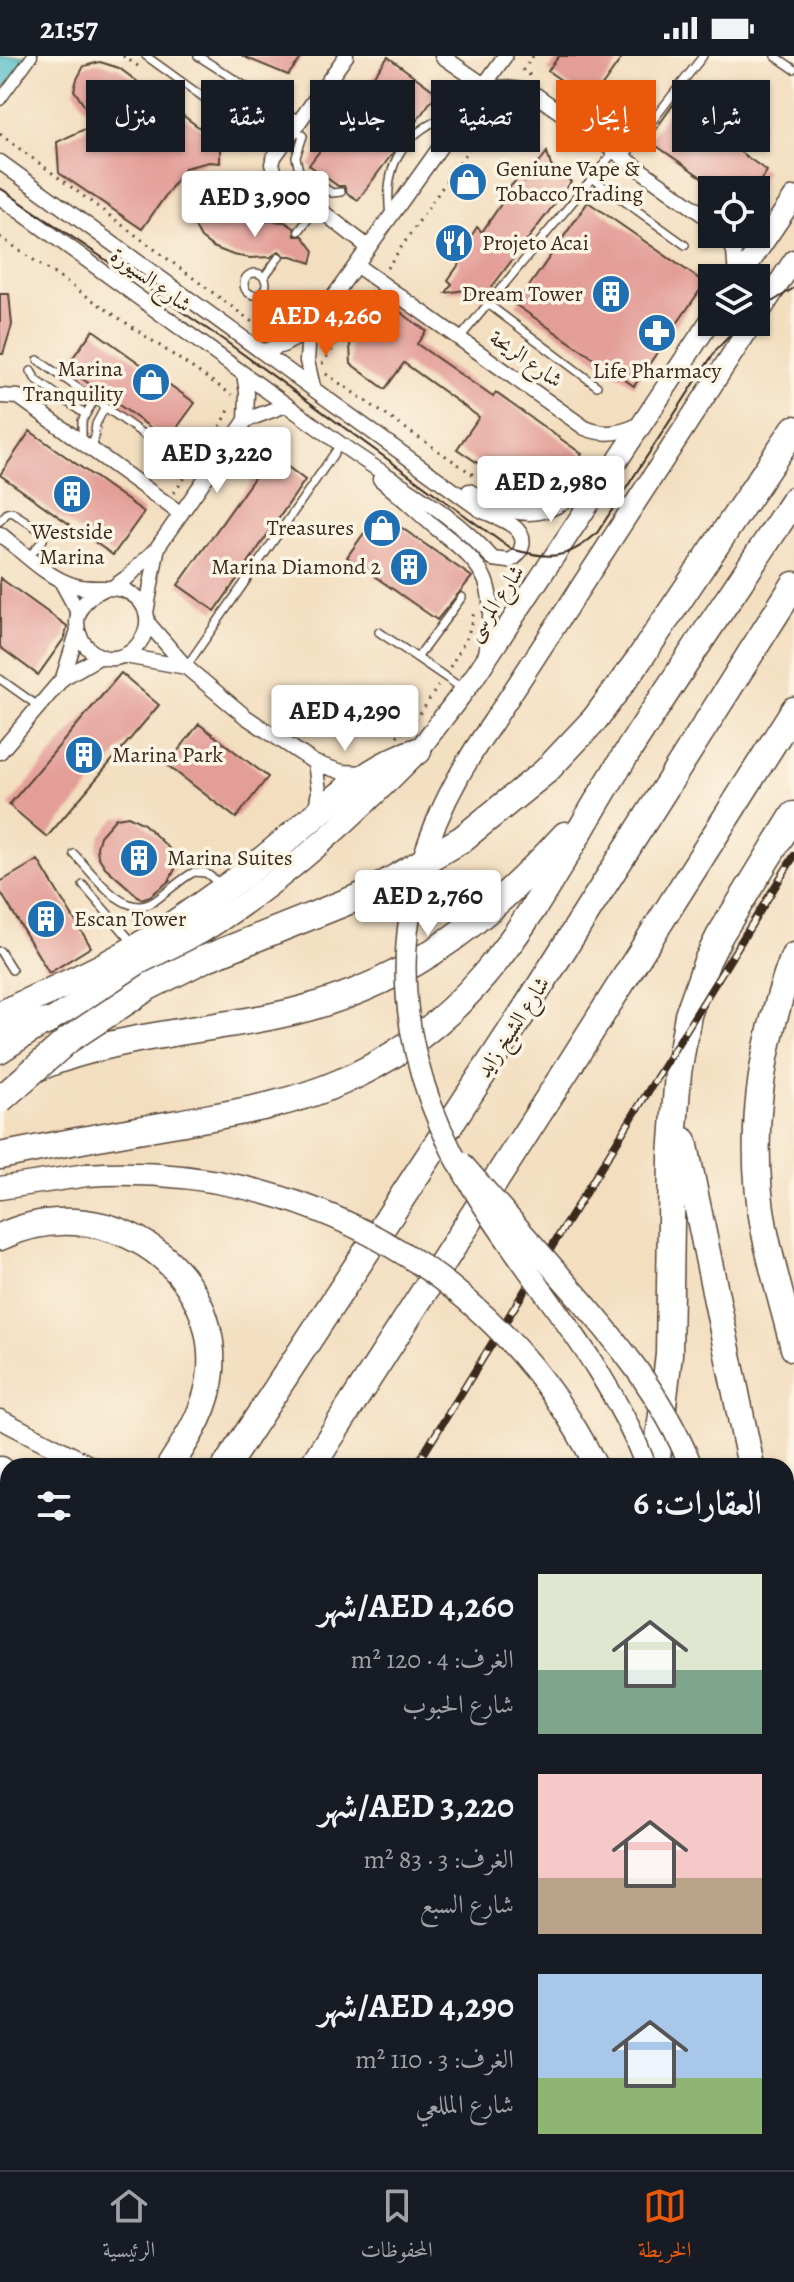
<!DOCTYPE html>
<html lang="ar">
<meta charset="utf-8">
<style>
:root{--surface:#171b24;--page:#20242c;--text:#f1f3f6;--muted:#9ea1a6;--line:#363941;--accent:#ea580c}
body{margin:0;font-family:Alegreya,Amiri,serif;background:var(--page);color:var(--text);direction:rtl;height:100vh;display:flex;flex-direction:column;font-size:30px;white-space:nowrap}
*{box-sizing:border-box;margin:0}
p{font-size:26px;color:var(--muted)}
.icon{flex:none;width:44px;height:44px;fill:none;stroke:currentColor;stroke-width:2;stroke-linecap:round;stroke-linejoin:round}
.map{position:relative;flex:1;overflow:hidden;direction:ltr}
.sheet{position:absolute;left:0px;top:1402px;width:794px;height:712px;display:flex;flex-direction:column;background:var(--surface);border-radius:24px 24px 0 0;box-shadow:0 2px 6px #0004;direction:rtl}
.sheet>*{flex:none}
.guide{position:absolute;left:24px;top:24px;width:746px;height:72px;direction:rtl;display:flex;gap:16px}
.tools{position:absolute;left:698px;top:120px;display:grid;gap:16px}
.tools a{display:grid;place-items:center;width:72px;height:72px;border-radius:0px;background:var(--surface);box-shadow:0 2px 6px #0004;font-size:40px}
.price{position:absolute;translate:-50% -68px;padding:0 18px;border-radius:8px;background:#fff;color:#222;font-size:26px;line-height:52px;filter:drop-shadow(0 2px 4px #0008)}
.price::after{content:'';position:absolute;left:50%;top:48px;width:24px;height:18px;margin-left:-12px;background:inherit;clip-path:polygon(0 0,100% 0,50% 100%)}
.price.active{background:var(--accent);color:#fff}
ul{padding:0;list-style:none}
li{display:flex;align-items:center;gap:24px;height:200px;padding:0 32px}
li span{display:grid;place-items:center;flex:none;width:224px;height:160px;border-radius:0px;color:#555}
li>.icon{margin-inline-start:auto}
span .icon{width:96px;height:96px;fill:#fffc;stroke-width:1}
li b{font-size:34px}
h2{display:flex;justify-content:space-between;align-items:center;height:96px;padding:0 32px;font-size:34px}
.tag{padding:0 28px;border-radius:0px;background:var(--surface);box-shadow:0 2px 6px #0004;font-size:28px;line-height:72px}
.tag.active{background:var(--accent);color:#fff}
.status{display:flex;justify-content:space-between;align-items:center;height:56px;padding:0 40px;background:var(--surface);direction:ltr}
.status svg{height:22px;fill:currentColor}
.tabs{display:flex;justify-content:space-around;align-items:center;height:112px;border-top:2px solid var(--line);background:var(--surface);font-size:22px;color:var(--muted)}
.tabs a{display:grid;justify-items:center;gap:4px}
.tabs .active{color:var(--accent)}
.map>svg:first-child{display:block}
</style>
<div class="status"><b>21:57</b><svg viewBox="0 0 49 12"><path d="M0 12V9h3v3zM5 12V6h3v6zM10 12V3h3v9zM15 12V0h3v12zM26 1h20v11H26zM47 4h2v5h-2z"/></svg></div>
<div class="map">
<svg width="794" height="2114" viewBox="0 0 794 2114">
<rect width="100%" height="100%" fill="#fcf5e5"/>
<filter id="ink" filterUnits="userSpaceOnUse"><feTurbulence type="fractalNoise" baseFrequency=".0125" numOctaves="2"/><feDisplacementMap in="SourceGraphic" scale="16" xChannelSelector="R" yChannelSelector="G"/><feConvolveMatrix kernelMatrix="1 2 1 2 8 2 1 2 1" color-interpolation-filters="sRGB"/></filter>
<filter id="wash" filterUnits="userSpaceOnUse"><feTurbulence type="fractalNoise" baseFrequency=".006" numOctaves="4" result="noise"/><feDisplacementMap in="SourceGraphic" scale="32" xChannelSelector="R" yChannelSelector="G"/><feGaussianBlur stdDeviation="1.8" result="paint"/><feColorMatrix in="noise" values="0 0 0 0 0 0 0 0 0 0 0 0 0 0 0 0 0 1.4 0 .05"/><feComposite in="paint" operator="in"/></filter>
<g filter="url(#wash)">
<rect width="100%" height="100%" fill="#f3dec0"/>
<!-- water -->
<path fill="#50bdc9" stroke="#467474" stroke-width="2" d="M 0,0 L 27,0 L 0,38 Z
M 189,124 C 208,126 219,131 231,146 L 223,162 C 202,161 191,156 182,137 Z"/>
<g id="blocks">
<!-- building -->
<path fill="#e39e98" d="M 242,0 L 303,0 L 288,19 Z
M 559,0 L 623,0 L 591,45 L 548,15 Z
M 388,1 L 437,37 L 358,144 L 347,137 L 344,130 L 338,130 L 309,109 L 332,79 L 354,95 L 386,51 L 363,34 Z
M 100,6 L 119,12 L 220,87 L 220,107 L 209,106 L 185,112 L 142,173 L 59,117 L 57,86 L 85,73 L 91,60 L 74,34 L 77,23 L 84,10 Z
M 673,49 L 767,115 L 754,134 L 720,134 L 648,84 Z
M 547,96 L 551,110 L 571,126 L 482,244 L 465,234 L 446,237 L 452,228 L 448,224 L 460,207 L 456,204 L 477,171 L 482,176 L 501,148 L 497,145 L 521,119 L 525,126 Z
M 588,146 L 705,227 L 634,330 L 516,249 Z
M 190,162 L 208,167 L 254,164 L 285,166 L 294,172 L 295,180 L 303,180 L 314,195 L 311,207 L 292,200 L 285,200 L 279,195 L 271,201 L 250,202 L 233,199 L 213,191 L 201,182 Z
M 0,238 L 9,238 L 12,269 L 3,298 L 0,298 Z
M 392,250 L 426,275 L 417,288 L 493,341 L 496,337 L 582,398 L 557,432 L 525,439 L 457,393 L 479,361 L 404,307 L 385,333 L 351,308 L 350,288 L 374,253 Z
M 93,274 L 195,347 L 168,384 L 66,311 Z
M 30,375 L 144,456 L 113,499 L 0,419 Z
M 271,398 L 305,424 L 215,555 L 178,529 Z
M 379,456 L 472,521 L 437,564 L 347,501 Z
M 0,522 L 67,570 L 65,581 L 38,619 L 0,591 Z
M 121,617 L 159,649 L 47,781 L 9,749 Z
M 199,668 L 268,721 L 236,762 L 167,709 Z
M 128,760 L 144,768 L 180,803 L 169,825 L 150,840 L 141,843 L 105,811 L 98,800 L 97,791 L 100,780 L 116,762 Z
M 38,804 L 91,891 L 49,917 L 0,835 L 0,826 Z"/>
</g>
</g>
<g filter="url(#ink)">
<use href="#blocks" fill-opacity="0" stroke="#574536" stroke-width="2"/>
<g fill="none" stroke-linecap="round" stroke-linejoin="round">
<defs>
<path id="service" d="M 146,0 L 221,54 L 242,53 L 260,39
M 198,0 L 300,65
M 775,0 L 794,13
M 266,43 L 274,61 L 292,75
M 295,72 L 303,80 L 296,101 L 299,115 L 332,137 L 341,136
M 624,101 L 703,0
M 592,122 L 685,189
M 390,160 C 382,100 410,70 466,53
M 299,175 L 317,151
M244 228a11 11 0 1 1 22 0a11 11 0 1 1-22 0Z
M 264,221 L 279,201
M 488,248 L 597,330
M 459,283 L 614,96
M 38,304 L 177,402 L 194,409 L 215,406
M 31,315 L 36,324 L 85,358
M 82,386 L 82,365 L 94,344
M 93,392 L 96,368 L 105,351
M 0,465 L 7,457 L 12,456 L 44,477 L 43,484 L 29,501
M 379,576 L 463,633
M 417,602 L 462,541
M 186,611 L 340,389
M 0,623 L 38,650
M 74,798 C 93,817 124,864 153,846 C 167,837 179,824 194,816 L 206,817 L 220,828
M 83,829 L 134,888
M 0,895 L 12,914"/>
<path id="pedestrian" d="M 0,44 L 32,0"/>
<path id="minor" d="M 346,0 L 274,101 L 272,108 L 276,120 L 368,191
M 442,0 L 484,29 L 522,34 L 536,39 L 712,165
M 0,106 L 479,453 C 494,461 527,469 522,490 C 520,498 516,502 509,505 L 493,503 C 450,453 391,425 339,387 C 226,305 113,223 0,141
M 725,178 L 734,195 L 736,222
M 356,209 L 585,372 C 604,380 621,378 640,368
M 309,275 L 307,305 L 313,331
M 264,295 L 283,289 L 309,275 L 505,0
M 0,340 L 19,341 L 181,458
M 246,364 L 286,349
M 380,423 C 399,438 417,456 436,472 C 492,516 496,528 486,598
M 469,435 C 532,474 556,458 605,413
M 0,478 C 23,496 48,523 76,530 C 93,535 114,528 130,537 C 173,562 126,626 89,593 C 82,586 77,576 77,566 C 78,550 89,540 102,534
M 61,525 L 79,558
M 112,532 L 129,520 L 157,492 L 246,364 L 247,337 L 244,318
M 146,557 L 157,495
M 148,567 L 186,611 L 246,661 L 315,707 L 342,716 L 365,717
M 125,600 L 186,611
M 63,622 L 101,600
M 0,696 L 63,622 L 78,574
M 315,707 L 319,735 L 315,758"/>
<path id="tertiary" d="M 0,1363 L 91,1410
M 0,1468 L 8,1473
M 611,2106 L 616,2114"/>
<path id="secondary" d="M 739,222 L 794,141
M 756,262 L 794,204
M 493,666 L 753,266
M 418,695 L 473,623 L 712,262
M 476,2114 L 482,2106"/>
<path id="primary" d="M 0,996 C 71,948 148,911 220,864 C 291,818 355,759 414,699
M 0,1132 L 87,1119
M 0,1892 L 8,1899
M 390,2106 L 413,2114
M 517,2106 L 529,2114
M 655,2106 L 661,2114
M 746,2106 L 748,2114"/>
<path id="motorway" d="M 462,783 L 546,715 L 595,663 L 638,605 L 794,373
M 794,900 C 761,987 747,1080 764,1172 C 772,1213 784,1252 794,1292
M 0,959 C 35,941 71,927 105,909 C 153,884 196,853 239,822 C 296,782 352,715 418,695
M 0,982 L 46,966
M 37,1012 C 110,981 192,976 269,961 C 397,936 479,873 565,779
M 684,1085 L 751,1410
M 0,1100 C 59,1088 118,1077 178,1067 C 233,1057 289,1049 341,1026 C 487,963 537,843 615,716 C 672,624 735,535 794,444
M 0,1181 C 98,1133 218,1203 211,1315 C 208,1352 189,1380 170,1410
M 226,1410 L 526,952 L 794,529
M 312,1410 L 571,1007 L 794,654
M 656,1410 L 669,1298 L 672,1100 L 678,1017 L 688,959 L 707,905 L 720,879 L 794,759
M 0,1414 L 1,1414
M 0,1670 L 8,1658
M 786,1682 L 794,1667
M 8,1863 L 0,1875 L 8,1879
M 0,1965 L 8,1952
M 237,2106 L 243,2114
M 502,2114 L 509,2106"/>
</defs>
<!-- service casing -->
<use href="#service" stroke="#574536" stroke-width="10"/>
<!-- pedestrian casing -->
<use href="#pedestrian" stroke="#574536" stroke-width="13"/>
<!-- minor casing -->
<use href="#minor" stroke="#574536" stroke-width="17"/>
<!-- tertiary casing -->
<use href="#tertiary" stroke="#574536" stroke-width="21"/>
<!-- secondary casing -->
<use href="#secondary" stroke="#574536" stroke-width="23"/>
<!-- primary casing -->
<use href="#primary" stroke="#574536" stroke-width="25"/>
<!-- motorway casing -->
<use href="#motorway" stroke="#574536" stroke-width="29"/>
<!-- path -->
<path stroke="#574536" stroke-width="3" stroke-dasharray="2 6" stroke-linecap="butt" d="M 123,0 L 141,12
M 533,0 L 523,14 L 534,22
M 220,65 L 261,92
M 0,78 L 267,277
M 0,181 L 232,339
M 387,212 L 500,47
M 322,308 L 372,235
M 326,318 L 478,422
M 202,397 L 223,366 L 231,350
M 575,419 L 586,403
M 174,437 L 188,417
M 450,611 L 468,579 L 474,556
M 397,680 L 420,658 L 438,630"/>
<!-- service -->
<use href="#service" stroke="#fff" stroke-width="7"/>
<!-- pedestrian -->
<use href="#pedestrian" stroke="#fff" stroke-width="10"/>
<!-- minor -->
<use href="#minor" stroke="#fff" stroke-width="14"/>
<!-- tertiary -->
<use href="#tertiary" stroke="#fff" stroke-width="18"/>
<!-- secondary -->
<use href="#secondary" stroke="#fff" stroke-width="20"/>
<!-- primary -->
<use href="#primary" stroke="#fff" stroke-width="22"/>
<!-- motorway -->
<use href="#motorway" stroke="#fff" stroke-width="26"/>
<!-- tram -->
<path stroke="#3b2a1e" stroke-width="2" d="M 0,132 L 225,285 L 511,493 C 548,503 567,505 597,477 L 716,294 L 743,266
M 756,256 L 794,232"/>
<defs>
<path id="rail" d="M 416,1410 L 794,800
M 0,2029 L 8,2018
M 0,2045 L 8,2035"/>
</defs>
<!-- rail casing -->
<use href="#rail" stroke="#3b2a1e" stroke-width="8"/>
<!-- rail -->
<use href="#rail" stroke="#fcf5e5" stroke-width="5" stroke-dasharray="15" stroke-linecap="butt"/>
<defs>
<path id="secondary-bridge" d="M 493,666 C 382,822 376,980 479,1143 C 537,1235 606,1305 646,1410"/>
<path id="primary-bridge" d="M 460,1106 C 493,1144 527,1182 560,1220 C 612,1279 661,1336 691,1410
M 87,1119 C 302,1105 499,1217 596,1410"/>
<path id="motorway-bridge" d="M 0,1044 L 68,984 L 150,930 L 204,903 L 369,837 L 462,783
M 0,1754 L 8,1761"/>
</defs>
<!-- secondary-bridge casing -->
<use href="#secondary-bridge" stroke="#574536" stroke-width="23" stroke-linecap="butt"/>
<!-- primary-bridge casing -->
<use href="#primary-bridge" stroke="#574536" stroke-width="25" stroke-linecap="butt"/>
<!-- motorway-bridge casing -->
<use href="#motorway-bridge" stroke="#574536" stroke-width="29" stroke-linecap="butt"/>
<!-- secondary-bridge -->
<use href="#secondary-bridge" stroke="#fff" stroke-width="20"/>
<!-- primary-bridge -->
<use href="#primary-bridge" stroke="#fff" stroke-width="22"/>
<!-- motorway-bridge -->
<use href="#motorway-bridge" stroke="#fff" stroke-width="26"/>
</g>
</g>
<!-- icons -->
<defs>
<symbol id="shop-disc" viewBox="-11 -11 22 22"><circle r="9.5" fill="#1f6fb2" stroke="#fcf5e5"/><path d="M-5-2.5h2.3a2.7 3.5 0 0 1 5.4 0H5L5.5 6h-11ZM-1.5-2.5h3a1.5 2.3 0 0 0-3 0Z" fill="#fff"/></symbol>
<symbol id="restaurant-disc" viewBox="-11 -11 22 22"><circle r="9.5" fill="#1f6fb2" stroke="#fcf5e5"/><path d="M-5-6h1v4h1v-4h1v4h1v-4h1v5L-1.5 .5V6h-2V.5L-5-1ZM5-6V6H3V1.5H1.5Q1.5-4 5-6Z" fill="#fff"/></symbol>
<symbol id="building-disc" viewBox="-11 -11 22 22"><circle r="9.5" fill="#1f6fb2" stroke="#fcf5e5"/><path d="M-4-6H4V6H1V3H-1V6H-4ZM-2.5-4.3h1.7v1.8h-1.7ZM.8-4.3h1.7v1.8H.8ZM-2.5-1h1.7V.8h-1.7ZM.8-1h1.7V.8H.8Z" fill="#fff"/></symbol>
<symbol id="pharmacy-disc" viewBox="-11 -11 22 22"><circle r="9.5" fill="#1f6fb2" stroke="#fcf5e5"/><path d="M-2-6h4v4h4v4h-4v4h-4v-4h-4v-4h4Z" fill="#fff"/></symbol>
</defs>
<g fill-rule="evenodd">
<use href="#shop-disc" x="446" y="104" width="44" height="44"/>
<use href="#restaurant-disc" x="432" y="165" width="44" height="44"/>
<use href="#building-disc" x="589" y="216" width="44" height="44"/>
<use href="#pharmacy-disc" x="635" y="255" width="44" height="44"/>
<use href="#shop-disc" x="129" y="304" width="44" height="44"/>
<use href="#building-disc" x="50" y="416" width="44" height="44"/>
<use href="#shop-disc" x="360" y="450" width="44" height="44"/>
<use href="#building-disc" x="387" y="489" width="44" height="44"/>
<use href="#building-disc" x="62" y="677" width="44" height="44"/>
<use href="#building-disc" x="117" y="780" width="44" height="44"/>
<use href="#building-disc" x="24" y="841" width="44" height="44"/>
</g>
<g text-anchor="middle" dominant-baseline="central" stroke-width="7" stroke-linejoin="round" paint-order="stroke">
<!-- poi labels -->
<g font-size="22" fill="#3b2a1e" stroke="#fcf5e5" text-anchor="start">
<text x="496" y="113">Geniune Vape &amp;<tspan x="496" dy="25">Tobacco Trading</tspan></text>
<text x="482" y="187">Projeto Acai</text>
<text x="583" y="238" text-anchor="end">Dream Tower</text>
<text x="123" y="313" text-anchor="end">Marina<tspan x="123" dy="25">Tranquility</tspan></text>
<text x="657" y="315" text-anchor="middle">Life Pharmacy</text>
<text x="354" y="472" text-anchor="end">Treasures</text>
<text x="72" y="476" text-anchor="middle">Westside<tspan x="72" dy="25">Marina</tspan></text>
<text x="381" y="511" text-anchor="end">Marina Diamond 2</text>
<text x="112" y="699">Marina Park</text>
<text x="167" y="802">Marina Suites</text>
<text x="74" y="863">Escan Tower</text>
</g>
<!-- street labels -->
<g font-size="22" fill="#3b2a1e" stroke="#fcf5e5">
<text transform="translate(151 224) rotate(36)">شارع السيورة</text>
<text transform="translate(526 303) rotate(35)">شارع الريحة</text>
<text transform="translate(495 547) rotate(-56)">شارع المرسى</text>
<text transform="translate(513 971) rotate(-57)">شارع الشيخ زايد</text>
</g>
</g>
</svg>
<div class="tools">
<a><svg class="icon" aria-label="locate" viewBox="0 0 24 24"><circle cx="12" cy="12" r="6"/><path d="M12 2v4M12 18v4M2 12h4M18 12h4"/></svg></a>
<a><svg class="icon" aria-label="layers" viewBox="0 0 24 24"><path d="M12 4l9 5-9 5-9-5zM3 14l9 5 9-5"/></svg></a>
</div>
<b class="price" style="left:255px;top:183px">AED 3,900</b>
<b class="price active" style="left:326px;top:302px">AED 4,260</b>
<b class="price" style="left:217px;top:439px">AED 3,220</b>
<b class="price" style="left:551px;top:468px">AED 2,980</b>
<b class="price" style="left:345px;top:697px">AED 4,290</b>
<b class="price" style="left:428px;top:882px">AED 2,760</b>
<div class="guide">
<a class="tag">شراء</a>
<a class="tag active">إيجار</a>
<a class="tag">تصفية</a>
<a class="tag">جديد</a>
<a class="tag">شقة</a>
<a class="tag">منزل</a>
</div>
<section class="sheet">
<h2>العقارات: 6<svg class="icon" aria-label="filters" viewBox="0 0 24 24"><path d="M4 7h16M4 17h16"/><circle cx="9" cy="7" r="2"/><circle cx="15" cy="17" r="2"/></svg></h2>
<ul>
<li><span style="background:linear-gradient(#dfe7d0 60%,#7fa58c 0)"><svg class="icon" aria-label="home" viewBox="0 0 24 24"><path d="M3 11l9-7 9 7M6 9v11h12V9"/></svg></span><div><b>AED 4,260/شهر</b><p>الغرف: 4 · 120 m²</p><p>شارع الحبوب</p></div></li>
<li><span style="background:linear-gradient(#f6c9c9 65%,#b9a48a 0)"><svg class="icon" aria-label="home" viewBox="0 0 24 24"><path d="M3 11l9-7 9 7M6 9v11h12V9"/></svg></span><div><b>AED 3,220/شهر</b><p>الغرف: 3 · 83 m²</p><p>شارع السبع</p></div></li>
<li><span style="background:linear-gradient(#a9c7e8 65%,#8fb573 0)"><svg class="icon" aria-label="home" viewBox="0 0 24 24"><path d="M3 11l9-7 9 7M6 9v11h12V9"/></svg></span><div><b>AED 4,290/شهر</b><p>الغرف: 3 · 110 m²</p><p>شارع المللعي</p></div></li>
</ul>
</section>
</div>
<nav class="tabs">
<a class="active"><svg class="icon" aria-label="map" viewBox="0 0 24 24"><path d="M3 6l6-2 6 2 6-2v14l-6 2-6-2-6 2zM9 4v14M15 6v14"/></svg>الخريطة</a>
<a><svg class="icon" aria-label="saved" viewBox="0 0 24 24"><path d="M7 4h10v16l-5-4-5 4z"/></svg>المحفوظات</a>
<a><svg class="icon" aria-label="home" viewBox="0 0 24 24"><path d="M3 11l9-7 9 7M6 9v11h12V9"/></svg>الرئيسية</a>
</nav>
